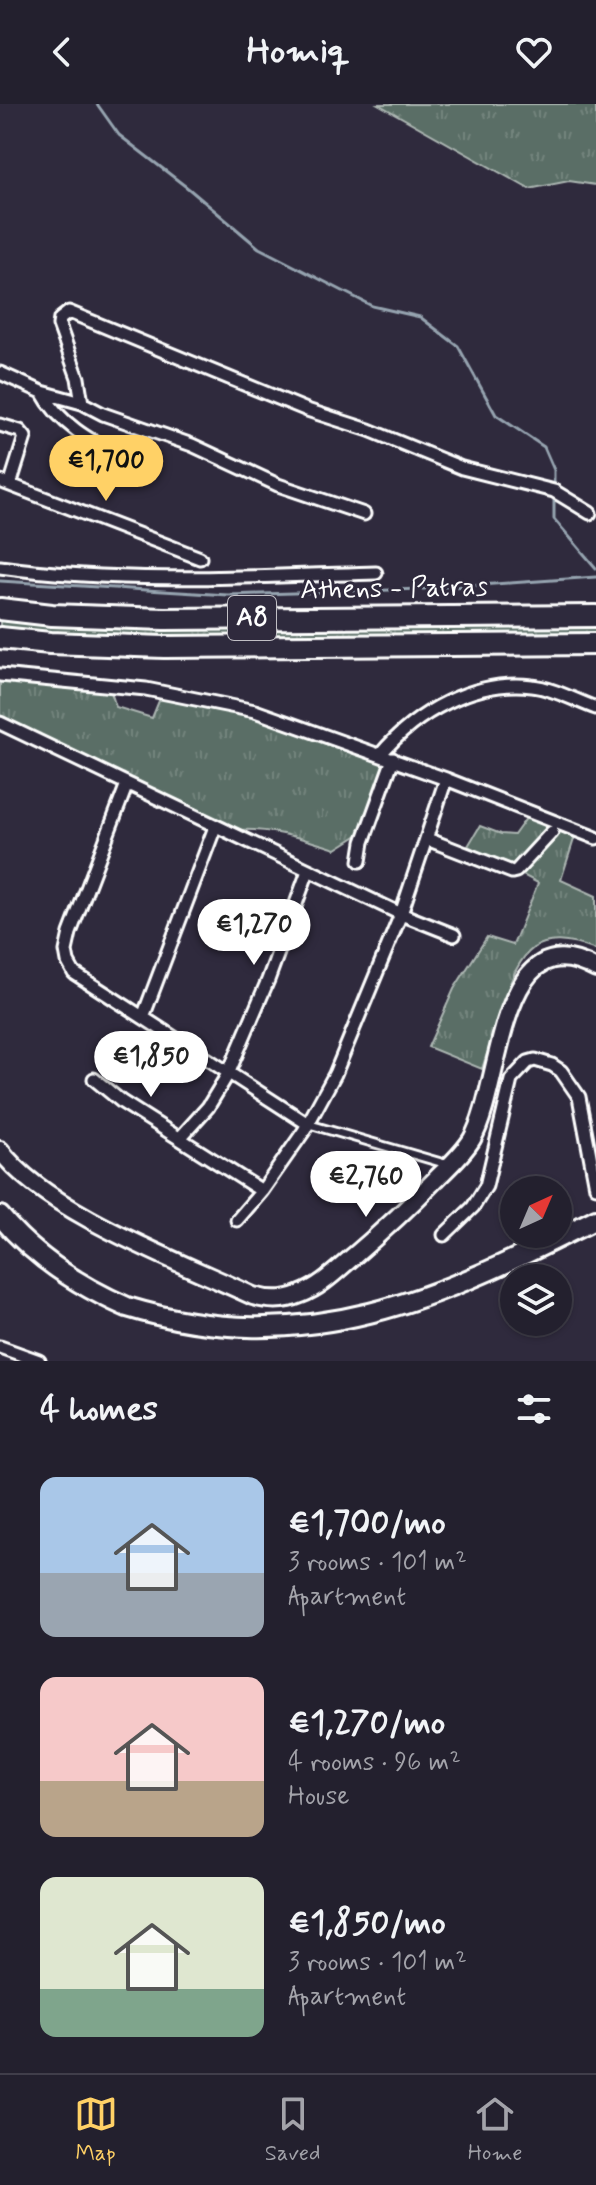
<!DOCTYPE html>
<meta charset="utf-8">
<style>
:root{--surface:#23202e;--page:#2b2836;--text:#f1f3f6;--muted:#a3a3aa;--line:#403e4a;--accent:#ffd166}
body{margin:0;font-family:Mynerve,sans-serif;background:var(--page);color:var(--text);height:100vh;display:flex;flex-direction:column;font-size:30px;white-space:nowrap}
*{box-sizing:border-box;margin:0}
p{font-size:26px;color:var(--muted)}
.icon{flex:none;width:44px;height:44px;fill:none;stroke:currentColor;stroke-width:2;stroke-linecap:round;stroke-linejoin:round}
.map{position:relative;height:1257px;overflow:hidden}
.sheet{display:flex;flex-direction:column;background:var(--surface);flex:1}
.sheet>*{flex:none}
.needle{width:52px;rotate:44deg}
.controls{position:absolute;left:500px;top:1072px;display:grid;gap:16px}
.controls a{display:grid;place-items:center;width:72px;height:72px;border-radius:50%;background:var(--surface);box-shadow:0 2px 6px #0004,0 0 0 2px var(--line);font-size:40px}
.price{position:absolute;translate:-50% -68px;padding:0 18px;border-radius:28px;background:#fff;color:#222;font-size:26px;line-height:52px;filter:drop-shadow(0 2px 4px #0008)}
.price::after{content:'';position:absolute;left:50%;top:48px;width:24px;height:18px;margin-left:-12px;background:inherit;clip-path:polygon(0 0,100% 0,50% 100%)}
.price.current{background:var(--accent);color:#111}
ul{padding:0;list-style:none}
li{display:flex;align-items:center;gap:24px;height:200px;padding:0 40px}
li span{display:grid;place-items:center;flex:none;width:224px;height:160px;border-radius:16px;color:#555}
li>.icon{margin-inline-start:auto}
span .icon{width:96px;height:96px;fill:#fffc;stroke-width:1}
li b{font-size:34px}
h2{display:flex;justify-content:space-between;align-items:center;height:96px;padding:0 40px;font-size:34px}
header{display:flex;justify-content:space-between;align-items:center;height:104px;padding:0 40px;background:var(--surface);font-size:36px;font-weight:800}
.tabs{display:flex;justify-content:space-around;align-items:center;height:112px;border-top:2px solid var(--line);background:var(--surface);font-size:22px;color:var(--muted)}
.tabs a{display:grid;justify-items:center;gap:4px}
.tabs .current{color:var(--accent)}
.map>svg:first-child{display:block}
</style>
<header><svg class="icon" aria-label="back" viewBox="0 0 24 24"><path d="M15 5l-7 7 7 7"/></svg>Homiq<svg class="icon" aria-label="heart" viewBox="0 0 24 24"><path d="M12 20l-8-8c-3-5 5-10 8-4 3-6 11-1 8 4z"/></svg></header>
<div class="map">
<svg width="596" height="1257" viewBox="0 0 596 1257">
<defs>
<pattern id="grass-tufts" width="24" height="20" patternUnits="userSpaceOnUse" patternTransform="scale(2)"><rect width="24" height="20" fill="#5a6e66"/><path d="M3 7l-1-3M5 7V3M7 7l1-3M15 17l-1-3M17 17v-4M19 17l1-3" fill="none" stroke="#73847d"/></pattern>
</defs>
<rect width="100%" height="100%" fill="#2f2a3d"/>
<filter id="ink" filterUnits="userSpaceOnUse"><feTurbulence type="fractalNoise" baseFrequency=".0125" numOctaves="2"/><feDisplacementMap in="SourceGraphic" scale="16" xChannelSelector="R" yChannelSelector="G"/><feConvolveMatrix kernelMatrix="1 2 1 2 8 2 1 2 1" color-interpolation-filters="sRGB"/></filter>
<g filter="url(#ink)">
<!-- grass -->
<path fill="url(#grass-tufts)" stroke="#acb6b2" stroke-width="2" d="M 378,0 L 596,0 L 596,81 L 569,77 L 529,85 Z
M 0,517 L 136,526 L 596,523 L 596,530 L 164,533 L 22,526 L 0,523 Z
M 0,575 L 111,588 L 116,603 L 152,614 L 161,592 L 245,608 L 386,659 L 361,729 L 336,745 C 304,735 272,724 237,726 L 0,612 Z
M 527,713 L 575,732 L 561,776 L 596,792 L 596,846 C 536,823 520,846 503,900 C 496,921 489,943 482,965 L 428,943 L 454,885 L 487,833 L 513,841 L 538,779 L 468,742 L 480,722 L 501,730 L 514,731 Z"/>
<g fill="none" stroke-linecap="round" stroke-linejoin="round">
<!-- stream -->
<path stroke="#96a4b0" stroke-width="3" d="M 97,0 L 119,31 L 189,85 L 259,144 L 372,202 L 420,213 L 458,242 L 496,311 L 544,343 L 554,366 L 554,383
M 554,391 L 554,415 L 596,464
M 0,477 L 228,491 L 423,485 L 596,473"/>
<defs>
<path id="lane" d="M 308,1020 L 446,1060"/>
<path id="street" d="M 0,269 L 42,288 L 82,299 L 103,310 L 192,341 L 278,381 L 364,410
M 42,288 C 60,322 95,339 128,357
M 82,299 L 78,274 L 59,221 L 60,215 L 69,208 L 307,306 L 369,326 L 462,364 L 554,387 L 590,409
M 0,321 L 20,327 L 25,333 L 10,381
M 0,377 L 200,454
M 0,463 C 124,480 252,473 376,469
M 0,571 L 146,585 L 255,607 L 446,675 L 596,734
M 0,619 L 401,810 L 454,831
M 380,651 C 416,608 475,575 532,582 C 553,584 576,597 596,604
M 127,680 L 70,829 L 66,847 L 68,858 L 74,869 L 308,1020
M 427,735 L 512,768 L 516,767 L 552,728
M 360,757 L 363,738 L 393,655
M 143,913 L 215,723
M 94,975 L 122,998 L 262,1087
M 180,1034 L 208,1003 L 228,970 L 268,876 L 308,767
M 237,1116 L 262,1087 L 304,1027 L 335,970 L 401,810 L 446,675
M 444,1131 L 473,1103 L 486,1082 L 511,976 L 528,958 L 535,956 L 552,961 L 561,967 L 579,993 L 596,1083
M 0,1243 L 39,1257"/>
<path id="secondary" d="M 0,1046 C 45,1108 183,1159 253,1192 C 270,1197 285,1197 301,1190 C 322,1182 338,1165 355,1151 C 383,1127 410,1102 435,1076 C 448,1063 463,1050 472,1035 C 503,983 497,810 596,865"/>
<path id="primary" d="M 0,1112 C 34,1153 79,1182 127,1203 C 306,1257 439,1194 596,1115"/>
<path id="highway" d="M 0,505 L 52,511 L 164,515 L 596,512
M 0,534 L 50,539 L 164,543 L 596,540"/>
</defs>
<!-- lane casing -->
<use href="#lane" stroke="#fff" stroke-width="12"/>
<!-- street casing -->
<use href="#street" stroke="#fff" stroke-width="17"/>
<!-- secondary casing -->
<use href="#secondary" stroke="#fff" stroke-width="22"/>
<!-- primary casing -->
<use href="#primary" stroke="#fff" stroke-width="24"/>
<!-- highway casing -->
<use href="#highway" stroke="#fff" stroke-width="26"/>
<!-- lane -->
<use href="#lane" stroke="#2f2a3d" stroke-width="6"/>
<!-- street -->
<use href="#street" stroke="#2f2a3d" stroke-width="11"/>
<!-- secondary -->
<use href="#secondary" stroke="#2f2a3d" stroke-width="16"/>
<!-- primary -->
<use href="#primary" stroke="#2f2a3d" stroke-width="18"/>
<!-- highway -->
<use href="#highway" stroke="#2f2a3d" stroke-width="20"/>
</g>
</g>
<g text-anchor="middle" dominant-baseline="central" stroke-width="6" stroke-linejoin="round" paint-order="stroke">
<!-- shield labels -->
<rect fill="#2f2a3d" stroke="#c1bfc5" stroke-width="2" x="228" y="492" width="48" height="44" rx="6"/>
<g font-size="26" font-weight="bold" fill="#fff">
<text x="252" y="514">Α8</text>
</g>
<!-- street labels -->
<g font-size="28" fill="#fff" stroke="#2f2a3d">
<text transform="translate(394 485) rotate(-1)">Athens - Patras</text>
</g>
</g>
</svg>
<div class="controls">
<a><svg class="needle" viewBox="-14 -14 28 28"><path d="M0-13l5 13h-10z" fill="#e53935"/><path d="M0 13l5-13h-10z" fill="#a3a3aa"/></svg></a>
<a><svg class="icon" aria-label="layers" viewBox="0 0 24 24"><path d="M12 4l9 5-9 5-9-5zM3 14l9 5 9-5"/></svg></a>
</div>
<b class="price current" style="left:106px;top:399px">€1,700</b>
<b class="price" style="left:254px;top:863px">€1,270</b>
<b class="price" style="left:151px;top:995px">€1,850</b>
<b class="price" style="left:366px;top:1115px">€2,760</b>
</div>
<section class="sheet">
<h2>4 homes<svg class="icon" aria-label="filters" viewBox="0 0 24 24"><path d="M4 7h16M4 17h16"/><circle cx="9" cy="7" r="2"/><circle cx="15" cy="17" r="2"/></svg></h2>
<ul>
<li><span style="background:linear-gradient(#a9c7e8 60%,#9aa5b1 0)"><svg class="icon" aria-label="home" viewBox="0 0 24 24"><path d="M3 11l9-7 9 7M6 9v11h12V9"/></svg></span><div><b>€1,700/mo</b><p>3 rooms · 101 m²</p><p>Apartment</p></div></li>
<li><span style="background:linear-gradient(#f6c9c9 65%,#b9a48a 0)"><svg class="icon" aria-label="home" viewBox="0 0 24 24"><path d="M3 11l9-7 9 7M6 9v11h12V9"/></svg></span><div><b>€1,270/mo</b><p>4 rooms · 96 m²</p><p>House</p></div></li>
<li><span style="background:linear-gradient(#dfe7d0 70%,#7fa58c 0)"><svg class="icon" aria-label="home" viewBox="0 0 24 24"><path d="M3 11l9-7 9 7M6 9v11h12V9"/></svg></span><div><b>€1,850/mo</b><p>3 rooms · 101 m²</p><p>Apartment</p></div></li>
</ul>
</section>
<nav class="tabs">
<a class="current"><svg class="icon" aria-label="map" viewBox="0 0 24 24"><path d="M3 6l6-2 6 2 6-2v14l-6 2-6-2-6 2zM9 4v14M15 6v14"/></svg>Map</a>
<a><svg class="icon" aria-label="saved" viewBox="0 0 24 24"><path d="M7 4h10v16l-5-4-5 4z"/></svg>Saved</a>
<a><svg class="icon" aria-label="home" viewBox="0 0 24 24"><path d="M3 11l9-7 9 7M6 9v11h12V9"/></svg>Home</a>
</nav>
